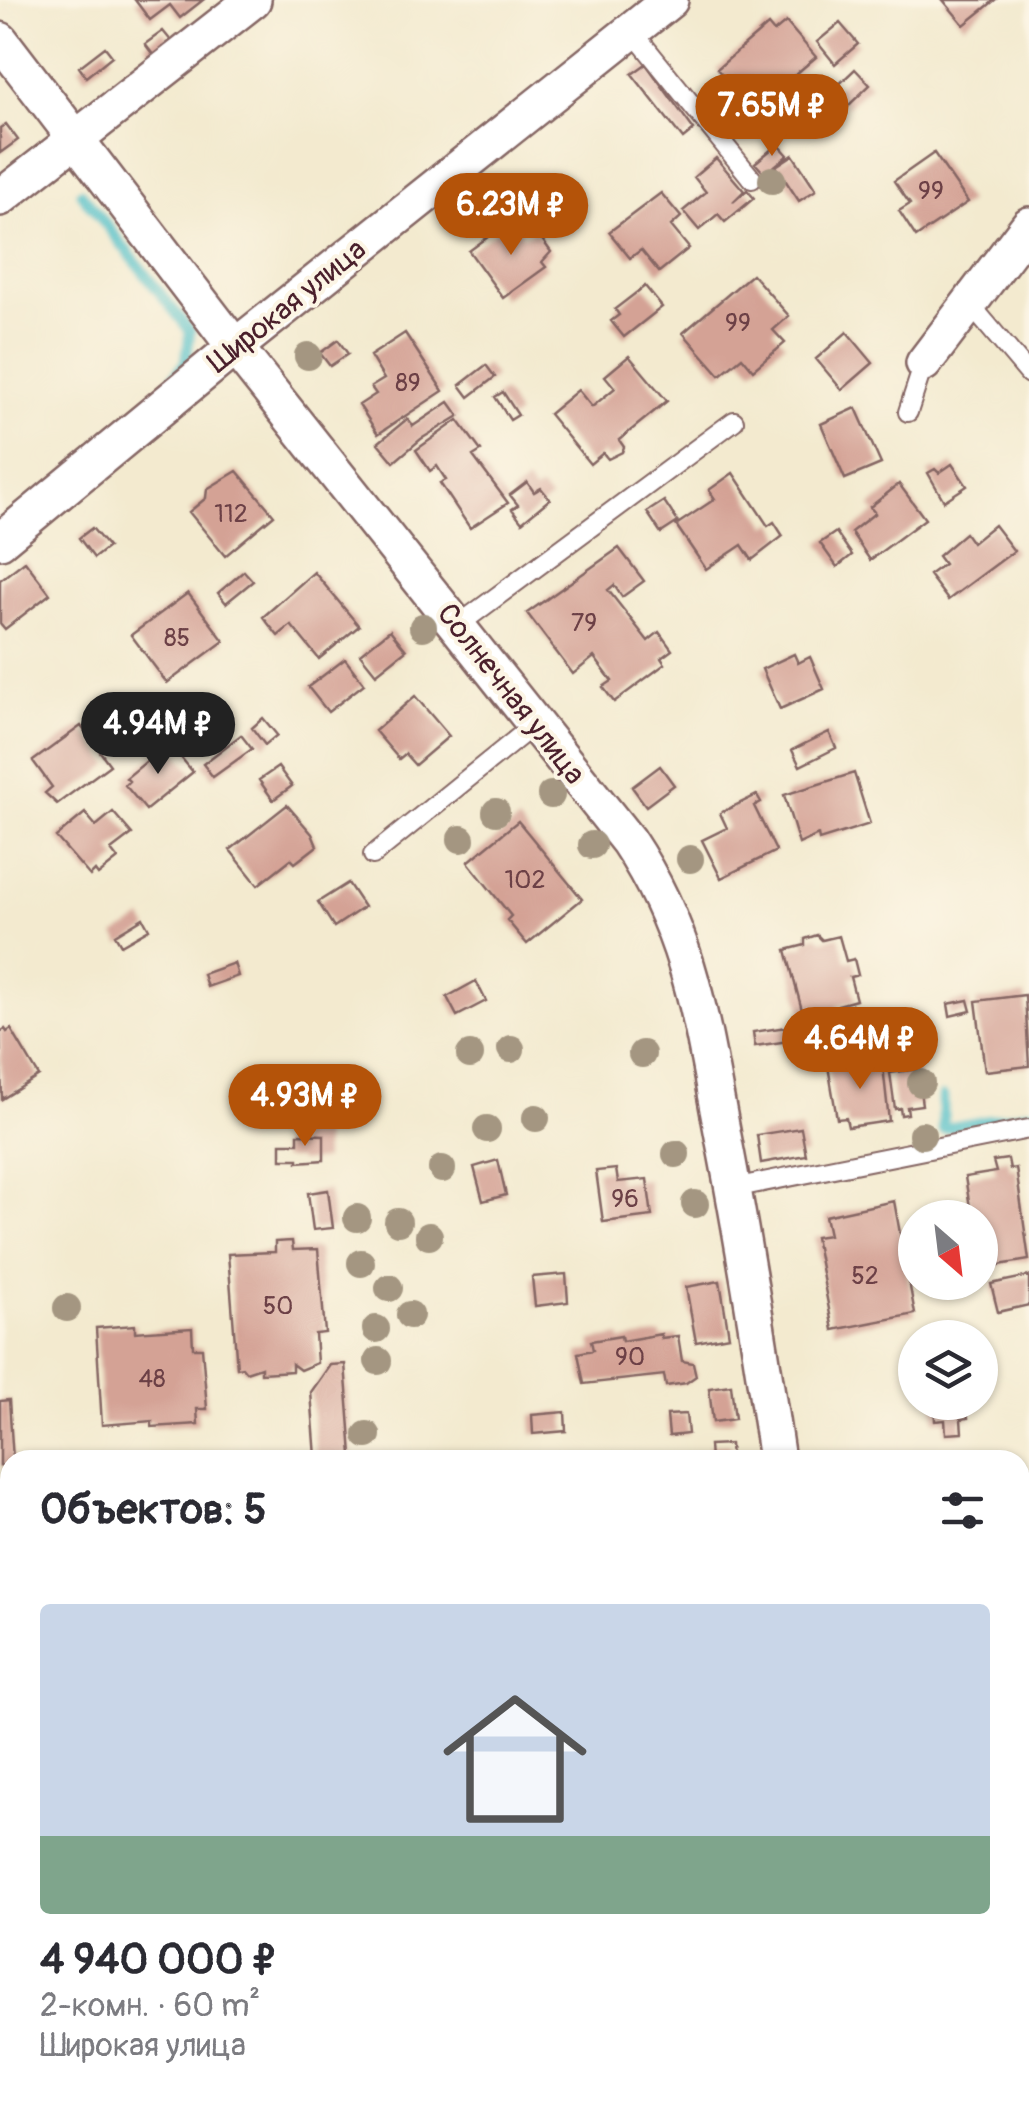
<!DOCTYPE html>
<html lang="ru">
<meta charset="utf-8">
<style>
:root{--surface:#fff;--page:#f7f7f7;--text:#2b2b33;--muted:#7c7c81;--accent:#b45309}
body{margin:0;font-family:Pangolin,sans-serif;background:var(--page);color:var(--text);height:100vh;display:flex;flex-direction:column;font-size:38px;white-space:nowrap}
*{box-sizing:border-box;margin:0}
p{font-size:32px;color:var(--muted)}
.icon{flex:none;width:55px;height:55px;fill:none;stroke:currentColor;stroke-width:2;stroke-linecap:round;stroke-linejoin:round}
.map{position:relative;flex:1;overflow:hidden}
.side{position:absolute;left:0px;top:1450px;width:1030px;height:672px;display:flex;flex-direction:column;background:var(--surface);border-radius:30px 30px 0 0;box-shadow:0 2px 8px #0004}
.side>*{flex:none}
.needle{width:65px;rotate:152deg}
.fabs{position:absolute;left:898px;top:1200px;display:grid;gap:20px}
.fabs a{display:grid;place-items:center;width:100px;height:100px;border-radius:50%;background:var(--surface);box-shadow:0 2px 8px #0004;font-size:50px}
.price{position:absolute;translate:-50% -85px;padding:0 22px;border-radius:35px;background:var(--accent);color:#fff;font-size:32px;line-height:65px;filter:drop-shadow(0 2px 5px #0008)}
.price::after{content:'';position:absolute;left:50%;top:60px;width:30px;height:22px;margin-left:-15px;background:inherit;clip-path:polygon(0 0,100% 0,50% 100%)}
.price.current{background:#222;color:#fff}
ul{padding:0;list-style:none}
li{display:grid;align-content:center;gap:20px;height:530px;padding:0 40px}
li span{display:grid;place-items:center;height:310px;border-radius:10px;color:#555}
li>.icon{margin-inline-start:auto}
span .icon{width:180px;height:180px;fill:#fffc;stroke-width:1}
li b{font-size:42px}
h2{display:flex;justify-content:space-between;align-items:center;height:120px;padding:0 40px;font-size:42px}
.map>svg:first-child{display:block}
</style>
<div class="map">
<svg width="1029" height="2122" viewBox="0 0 1029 2122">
<rect width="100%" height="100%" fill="#fcf5e5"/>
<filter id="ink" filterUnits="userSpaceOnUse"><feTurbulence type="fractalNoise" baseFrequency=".01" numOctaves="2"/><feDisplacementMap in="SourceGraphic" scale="20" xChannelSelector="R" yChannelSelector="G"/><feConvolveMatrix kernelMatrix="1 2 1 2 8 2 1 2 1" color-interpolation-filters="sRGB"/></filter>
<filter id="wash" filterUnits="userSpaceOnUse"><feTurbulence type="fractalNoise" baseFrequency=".0048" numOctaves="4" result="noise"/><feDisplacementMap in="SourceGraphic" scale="40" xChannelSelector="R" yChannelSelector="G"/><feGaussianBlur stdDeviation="2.25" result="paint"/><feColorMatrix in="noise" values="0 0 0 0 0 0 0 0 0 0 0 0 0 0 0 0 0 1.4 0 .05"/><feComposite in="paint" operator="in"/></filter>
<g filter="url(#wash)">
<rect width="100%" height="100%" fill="#f3eacf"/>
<!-- green -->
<path fill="#9dca78" stroke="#747452" stroke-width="2.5" d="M 0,1782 L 3,1785 L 10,1874 L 10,2006 L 0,2007 Z
M 1029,1983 L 1029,2122 L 964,2122 L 963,2113 L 1020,2112 L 1020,1985 Z
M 10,2040 L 10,2112 L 341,2112 L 341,2122 L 0,2122 L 0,2047 Z"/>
<!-- forest -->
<path fill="#7eae68" stroke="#64664a" stroke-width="2.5" d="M 636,2113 L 759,2113 L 765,2122 L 637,2122 Z"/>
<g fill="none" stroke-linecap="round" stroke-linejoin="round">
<!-- stream -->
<path stroke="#52c0c8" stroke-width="11" d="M 81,193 L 190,331 L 186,362 L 174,377
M 943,1097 L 943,1129 L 1029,1113"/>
</g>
<g id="blocks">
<!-- building -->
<path fill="#d4a295" d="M 135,0 L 203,0 L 180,18 L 170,5 L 150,20 Z
M 943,0 L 995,0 L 964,25 Z
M 786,22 L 816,57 L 771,95 L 779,105 L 745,135 L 723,109 L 739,95 L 717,69 L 768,25 L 774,32 Z
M 840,23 L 858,44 L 835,64 L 817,42 Z
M 163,31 L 172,42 L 154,56 L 145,44 Z
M 105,47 L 112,56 L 86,77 L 79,67 Z
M 646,64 L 694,130 L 683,139 L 632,74 Z
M 855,69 L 870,85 L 847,107 L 832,91 Z
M 6,124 L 18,140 L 0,153 L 0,128 Z
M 778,144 L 788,155 L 765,174 L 755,163 Z
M 934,153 L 968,202 L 916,237 L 899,211 L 910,204 L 894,181 Z
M 793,155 L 816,190 L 799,201 L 776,166 Z
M 716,158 L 744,191 L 733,202 L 747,190 L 754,198 L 725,222 L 718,214 L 699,230 L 683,211 L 706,192 L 694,177 Z
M 661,193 L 681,217 L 671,226 L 689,248 L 659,272 L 641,250 L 630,258 L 609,232 Z
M 507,223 L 514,223 L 523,236 L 536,231 L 551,252 L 542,262 L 546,267 L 503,298 L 469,251 Z
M 752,274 L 789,316 L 773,330 L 785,343 L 753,370 L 742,357 L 720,375 L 683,333 Z
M 645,286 L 662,307 L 624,337 L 611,321 L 619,315 L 615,309 Z
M 847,332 L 873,363 L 842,390 L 816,359 Z
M 405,333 L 443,391 L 378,434 L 359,405 L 376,394 L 371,387 L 384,379 L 370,356 Z
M 338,340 L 348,354 L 330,366 L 320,353 Z
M 629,356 L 667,401 L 619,440 L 624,447 L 622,452 L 608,459 L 603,453 L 590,464 L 549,414 L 578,390 L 592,407 L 615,388 L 605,376 Z
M 486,365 L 495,377 L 469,397 L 460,385 Z
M 503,392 L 518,415 L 510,420 L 495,397 Z
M 449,402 L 459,416 L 421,439 L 394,462 L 378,443 L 407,419 L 413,426 Z
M 856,408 L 881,464 L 845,479 L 821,424 Z
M 458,420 L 481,451 L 473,456 L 508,503 L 470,528 L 440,483 L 446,480 L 437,466 L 430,471 L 416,450 Z
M 952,464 L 967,486 L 944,501 L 928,473 L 935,469 L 939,473 Z
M 237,471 L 274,515 L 225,556 L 189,512 L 206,498 L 207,489 Z
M 733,473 L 768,526 L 774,522 L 783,536 L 752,560 L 742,545 L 706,569 L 676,525 L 715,499 L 709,490 Z
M 527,482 L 534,492 L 541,488 L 550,499 L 522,522 L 512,509 L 518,505 L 510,495 Z
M 899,484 L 925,519 L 870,560 L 851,532 L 875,513 L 870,507 Z
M 664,501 L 678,522 L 661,533 L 647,512 Z
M 994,525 L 1014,551 L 948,600 L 929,575 L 944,564 L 938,556 L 965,533 L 972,543 Z
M 92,528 L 108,547 L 94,558 L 79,538 Z
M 836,532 L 852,555 L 837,567 L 820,543 Z
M 619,548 L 644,581 L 622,597 L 614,585 L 608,590 L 648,641 L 659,632 L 672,650 L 661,658 L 665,664 L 614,702 L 603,687 L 612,681 L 594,657 L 573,674 L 527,613 Z
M 25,561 L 50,594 L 5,629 L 0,623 L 0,580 Z
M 244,571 L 253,581 L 226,603 L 218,593 Z
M 314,572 L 359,626 L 319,659 L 291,625 L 278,636 L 263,617 Z
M 188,593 L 224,641 L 167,683 L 131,635 Z
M 390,630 L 406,650 L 376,674 L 360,654 Z
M 794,654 L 798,663 L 810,657 L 824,689 L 780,709 L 762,669 Z
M 345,659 L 364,684 L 328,712 L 308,687 Z
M 415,696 L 449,736 L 415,765 L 405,754 L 399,759 L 375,731 Z
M 263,718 L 277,735 L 265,745 L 252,728 Z
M 81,726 L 110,765 L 57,804 L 45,793 L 52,787 L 33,761 Z
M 829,732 L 836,748 L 800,766 L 792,750 Z
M 241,735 L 252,749 L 213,777 L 203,764 Z
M 169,743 L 193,772 L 146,810 L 125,785 L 129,781 L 126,778 Z
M 660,766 L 674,785 L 646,806 L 632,787 Z
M 278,767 L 292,786 L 273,800 L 259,780 Z
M 854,773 L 870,824 L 819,840 L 818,835 L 799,844 L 784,795 Z
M 757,795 L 761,802 L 754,806 L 776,851 L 721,878 L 702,840 L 727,828 L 720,813 Z
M 287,805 L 312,834 L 317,846 L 295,863 L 291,859 L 258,885 L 230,850 Z
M 113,812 L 132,834 L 111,850 L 118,859 L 98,875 L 95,871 L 90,876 L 56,837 L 85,813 L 96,826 Z
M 518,821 L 582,899 L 527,944 L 507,920 L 511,916 L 468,862 Z
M 348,883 L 364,907 L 334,927 L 318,902 Z
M 143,918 L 149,929 L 121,945 L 115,935 Z
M 817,935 L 822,940 L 839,936 L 846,961 L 854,959 L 858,975 L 850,977 L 856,1000 L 838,1005 L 837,1012 L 825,1015 L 822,1009 L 803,1014 L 786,950 L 805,945 L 805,939 Z
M 234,963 L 238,976 L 207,987 L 203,974 Z
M 476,981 L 486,1001 L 457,1016 L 447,997 Z
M 1025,995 L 1029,1066 L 985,1071 L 976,1001 Z
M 968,1000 L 971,1011 L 950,1016 L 948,1004 Z
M 924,1021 L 925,1029 L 914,1031 L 917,1047 L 902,1049 L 898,1028 Z
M 800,1025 L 802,1039 L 755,1046 L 753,1032 Z
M 5,1029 L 7,1032 L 11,1029 L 39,1076 L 2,1099 L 0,1032 Z
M 882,1057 L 889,1121 L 848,1127 L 846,1118 L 837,1119 L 828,1066 Z
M 917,1069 L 922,1105 L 907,1107 L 908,1114 L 901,1115 L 900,1108 L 895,1109 L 890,1073 Z
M 801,1128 L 806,1155 L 761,1163 L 757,1135 Z
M 298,1134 L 324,1135 L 324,1160 L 298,1162 L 298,1159 L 281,1159 L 281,1143 L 298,1143 Z
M 1008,1159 L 1010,1169 L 1016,1168 L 1029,1260 L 981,1268 L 980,1218 L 966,1218 L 964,1208 L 970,1207 L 965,1177 L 996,1172 L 993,1161 Z
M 498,1160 L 506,1195 L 483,1201 L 474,1167 Z
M 616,1169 L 618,1182 L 647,1179 L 652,1216 L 603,1222 L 596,1171 Z
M 328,1190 L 333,1228 L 313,1230 L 308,1193 Z
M 894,1201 L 915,1314 L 833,1330 L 815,1237 L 829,1235 L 825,1216 Z
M 292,1241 L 293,1250 L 318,1249 L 325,1333 L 315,1334 L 317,1363 L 300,1370 L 292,1364 L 292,1371 L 261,1373 L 261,1367 L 246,1372 L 242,1367 L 237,1368 L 228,1254 L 275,1252 L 275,1242 Z
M 566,1274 L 568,1302 L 535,1306 L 532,1277 Z
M 1029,1276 L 1029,1305 L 998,1312 L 991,1284 Z
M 720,1281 L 729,1336 L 696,1342 L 686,1287 Z
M 135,1325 L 135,1332 L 192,1328 L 193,1348 L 202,1348 L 207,1409 L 197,1409 L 198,1424 L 152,1427 L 152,1421 L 102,1425 L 96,1328 Z
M 661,1334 L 661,1338 L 678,1336 L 682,1361 L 693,1363 L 696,1376 L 686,1383 L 666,1386 L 664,1375 L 584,1384 L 578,1353 L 593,1350 L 591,1341 L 621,1336 L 622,1341 Z
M 345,1364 L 352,1455 L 316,1457 L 311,1392 L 330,1365 Z
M 731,1385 L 735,1419 L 713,1422 L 709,1388 Z
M 9,1400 L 13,1460 L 10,1465 L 0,1466 L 0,1401 Z
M 934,1402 L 966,1402 L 968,1418 L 961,1419 L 962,1433 L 946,1434 L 945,1420 L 935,1421 Z
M 565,1412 L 566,1431 L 533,1434 L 532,1415 Z
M 686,1414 L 688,1434 L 669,1436 L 667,1415 Z
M 730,1444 L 731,1459 L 710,1460 L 709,1445 Z"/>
</g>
</g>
<g filter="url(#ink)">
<use href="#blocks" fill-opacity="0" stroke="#856664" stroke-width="2.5"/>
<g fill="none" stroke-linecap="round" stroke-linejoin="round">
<defs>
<path id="service" d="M 632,31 L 752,179
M 969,303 L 1029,374
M 908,412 L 924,363
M 457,626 L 734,421
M 373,855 L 535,724
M 733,1188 L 1029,1129
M 0,2029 L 10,2027
M 391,2112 L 392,2122"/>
<path id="minor" d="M 0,40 L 235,347 L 628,841 C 692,937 702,1026 723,1136 C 744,1244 761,1352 777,1460
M 0,198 L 253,0
M 924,363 L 1029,225
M 0,541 L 235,347 L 670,0
M 883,2112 L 883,2122"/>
<path id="tertiary" d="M 1020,1490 L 1029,1490
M 1020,1529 L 1029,1528
M 0,1560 L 10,1559
M 0,1598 L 10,1598"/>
</defs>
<!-- service casing -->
<use href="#service" stroke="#856664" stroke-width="22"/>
<!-- minor casing -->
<use href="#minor" stroke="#856664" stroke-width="40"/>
<!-- tertiary casing -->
<use href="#tertiary" stroke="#856664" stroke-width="48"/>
<!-- service -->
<use href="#service" stroke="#fff" stroke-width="18"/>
<!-- minor -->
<use href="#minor" stroke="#fff" stroke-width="35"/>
<!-- tertiary -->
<use href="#tertiary" stroke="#fff" stroke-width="42"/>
</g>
<!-- trees -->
<g fill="#a49681">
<circle cx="772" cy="180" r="14"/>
<circle cx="308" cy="356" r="14"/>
<circle cx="423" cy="627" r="14"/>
<circle cx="551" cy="795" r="14"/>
<circle cx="496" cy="812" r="14"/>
<circle cx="461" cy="839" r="14"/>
<circle cx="592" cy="845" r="14"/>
<circle cx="690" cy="859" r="14"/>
<circle cx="919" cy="1041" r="14"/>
<circle cx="511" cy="1049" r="14"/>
<circle cx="642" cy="1054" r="14"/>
<circle cx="470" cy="1055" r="14"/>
<circle cx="921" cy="1083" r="14"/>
<circle cx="536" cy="1118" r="14"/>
<circle cx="487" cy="1129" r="14"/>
<circle cx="922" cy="1135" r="14"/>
<circle cx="676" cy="1154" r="14"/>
<circle cx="442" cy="1169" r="14"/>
<circle cx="695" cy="1204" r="14"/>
<circle cx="357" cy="1218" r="14"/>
<circle cx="398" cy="1222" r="14"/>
<circle cx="429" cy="1236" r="14"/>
<circle cx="361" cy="1263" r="14"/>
<circle cx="389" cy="1288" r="14"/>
<circle cx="67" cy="1308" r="14"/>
<circle cx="410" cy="1315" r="14"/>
<circle cx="376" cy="1329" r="14"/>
<circle cx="378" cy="1361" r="14"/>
<circle cx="367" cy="1435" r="14"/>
</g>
</g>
<g text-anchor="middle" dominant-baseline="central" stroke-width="8" stroke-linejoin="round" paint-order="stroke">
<!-- number labels -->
<g font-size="25" fill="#6c4046">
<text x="931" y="191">99</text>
<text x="738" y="323">99</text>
<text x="408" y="383">89</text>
<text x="231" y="514">112</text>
<text x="584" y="623">79</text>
<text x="177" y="638">85</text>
<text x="525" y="880">102</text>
<text x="625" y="1199">96</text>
<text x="865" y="1276">52</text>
<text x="278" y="1306">50</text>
<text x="630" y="1357">90</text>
<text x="152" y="1379">48</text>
</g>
<!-- street labels -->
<g font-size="30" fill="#4a1f2b" stroke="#fcf5e5">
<text transform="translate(287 306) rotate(-39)">Широкая улица</text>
<text transform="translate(511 694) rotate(52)">Солнечная улица</text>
</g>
</g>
</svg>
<div class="fabs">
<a><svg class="needle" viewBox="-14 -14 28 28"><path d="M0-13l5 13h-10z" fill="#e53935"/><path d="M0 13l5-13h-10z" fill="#7c7c81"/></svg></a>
<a><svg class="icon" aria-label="layers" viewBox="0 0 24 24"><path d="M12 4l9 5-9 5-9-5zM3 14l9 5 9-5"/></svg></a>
</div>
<b class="price" style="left:772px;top:159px">7.65M ₽</b>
<b class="price" style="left:511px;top:258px">6.23M ₽</b>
<b class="price current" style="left:158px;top:777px">4.94M ₽</b>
<b class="price" style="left:860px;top:1092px">4.64M ₽</b>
<b class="price" style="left:305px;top:1149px">4.93M ₽</b>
<section class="side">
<h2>Объектов: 5<svg class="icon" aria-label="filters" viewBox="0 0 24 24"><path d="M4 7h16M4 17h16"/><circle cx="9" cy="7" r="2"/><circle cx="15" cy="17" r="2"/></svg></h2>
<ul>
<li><span style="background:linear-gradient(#c9d6e8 75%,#7fa58c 0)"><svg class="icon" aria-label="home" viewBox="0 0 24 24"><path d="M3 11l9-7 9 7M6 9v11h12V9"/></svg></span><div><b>4 940 000 ₽</b><p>2-комн. · 60 m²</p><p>Широкая улица</p></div></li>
</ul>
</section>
</div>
